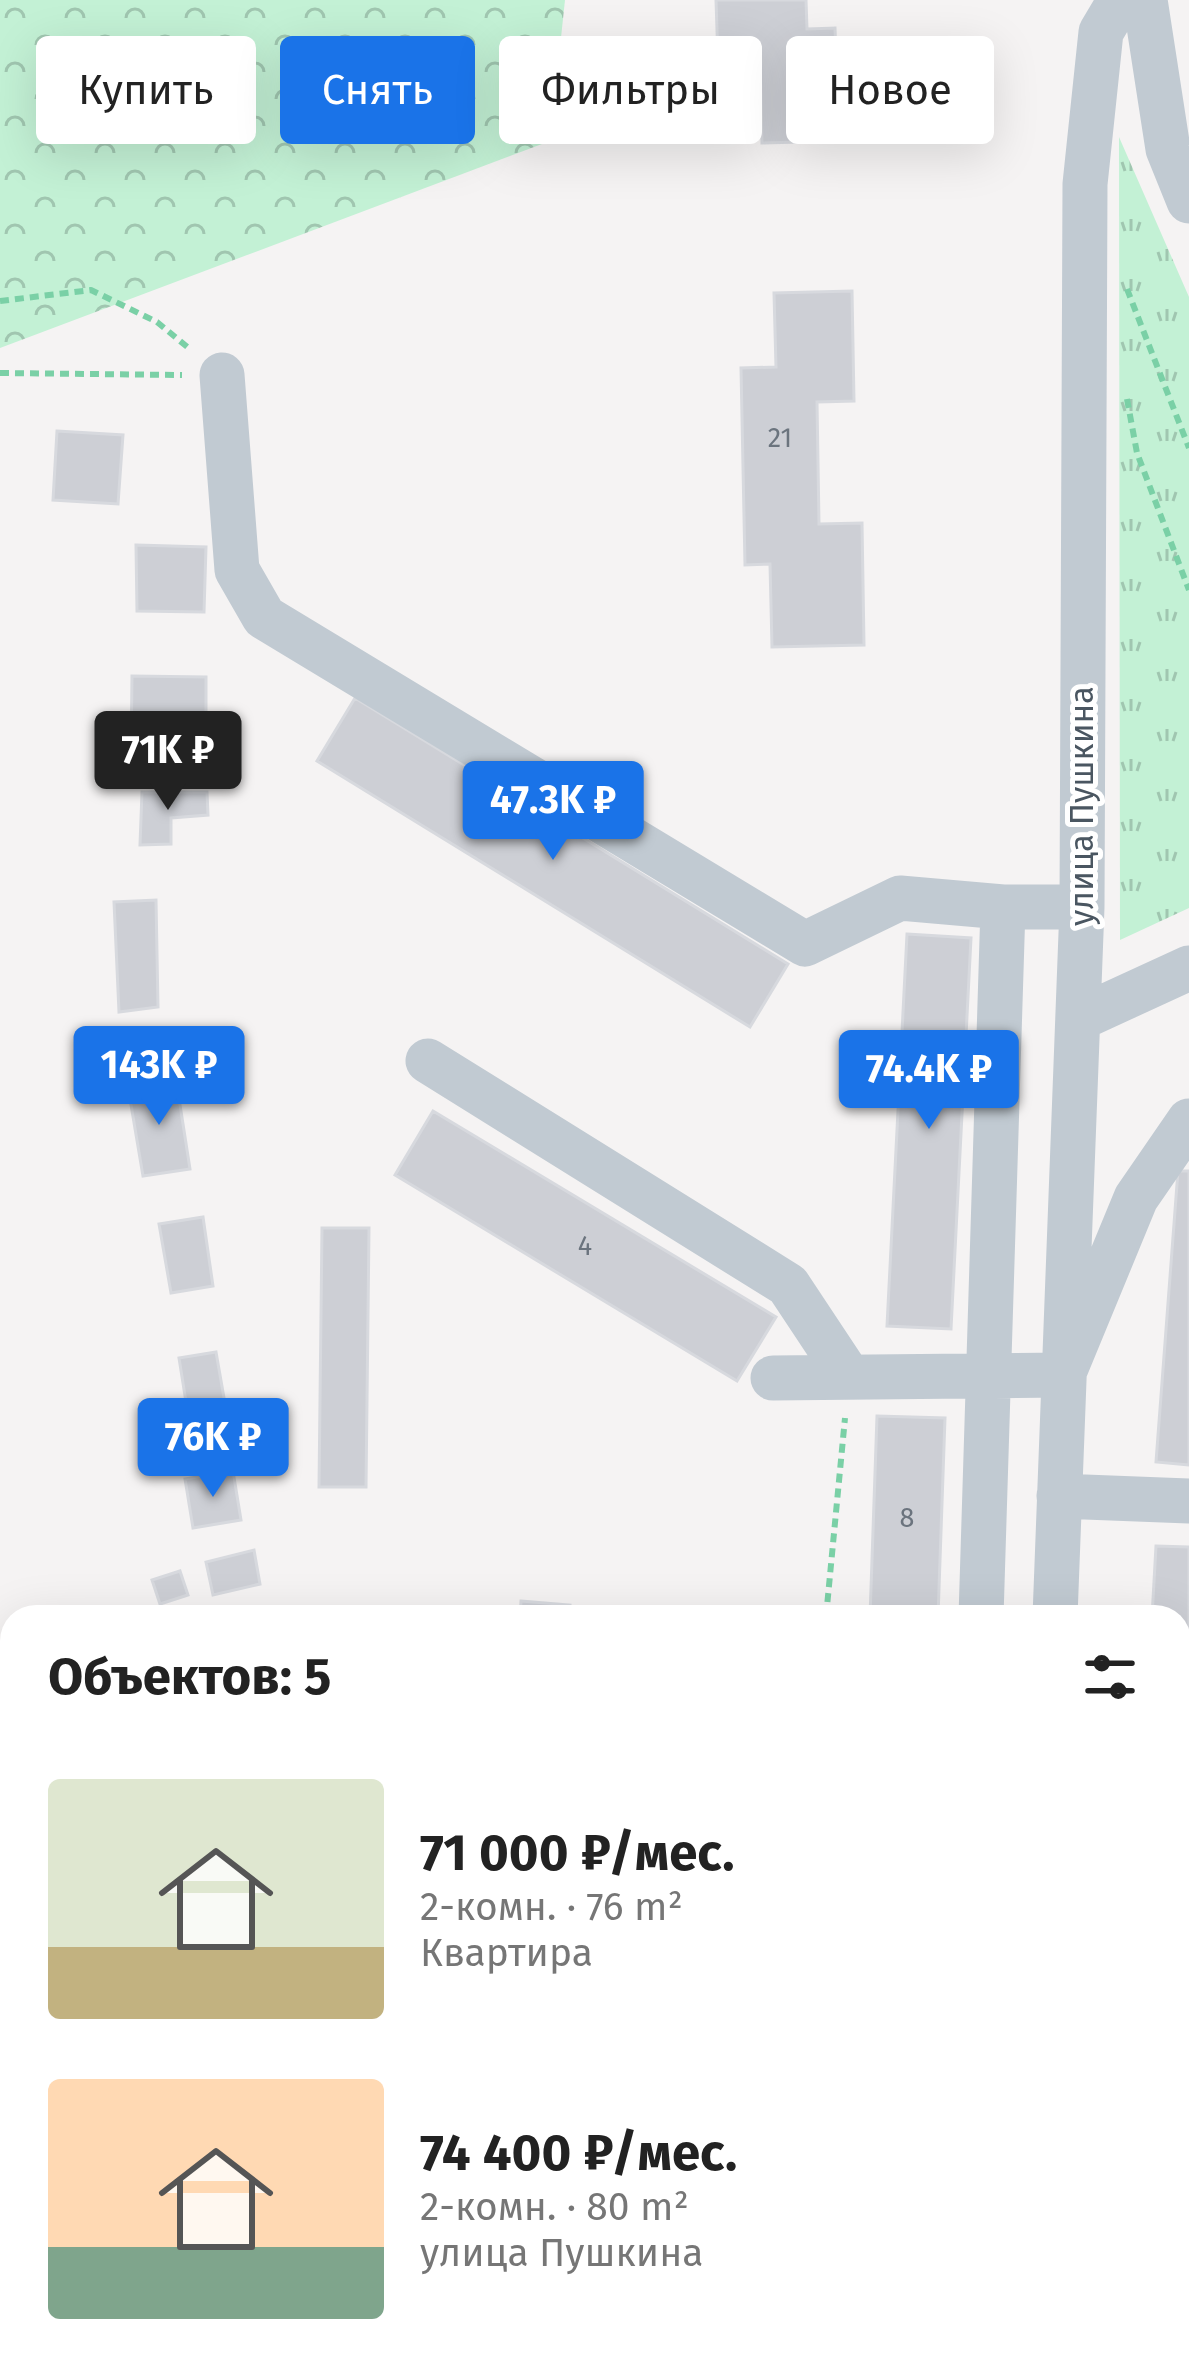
<!DOCTYPE html>
<html lang="ru">
<meta charset="utf-8">
<style>
:root{--surface:#fff;--page:#f2f2f2;--text:#222;--muted:#767676;--accent:#1a73e8}
body{margin:0;font-family:"Fira Sans",sans-serif;background:var(--page);color:var(--text);height:100vh;display:flex;flex-direction:column;font-size:45px;white-space:nowrap}
*{box-sizing:border-box;margin:0}
p{font-size:39px;color:var(--muted)}
.icon{flex:none;width:66px;height:66px;fill:none;stroke:currentColor;stroke-width:2;stroke-linecap:round;stroke-linejoin:round}
.map{position:relative;flex:1;overflow:hidden}
.side{position:absolute;left:0px;top:1605px;width:1191px;height:771px;display:flex;flex-direction:column;background:var(--surface);border-radius:36px 36px 0 0;box-shadow:0 12px 48px #0002}
.side>*{flex:none}
.guide{position:absolute;left:36px;top:36px;width:1119px;height:108px;display:flex;gap:24px}
.price{position:absolute;translate:-50% -102px;padding:0 27px;border-radius:12px;background:var(--accent);color:#fff;font-size:39px;line-height:78px;filter:drop-shadow(0 3px 6px #0008)}
.price::after{content:'';position:absolute;left:50%;top:72px;width:36px;height:27px;margin-left:-18px;background:inherit;clip-path:polygon(0 0,100% 0,50% 100%)}
.price.selected{background:#222;color:#fff}
ul{padding:0;list-style:none}
li{display:flex;align-items:center;gap:36px;height:300px;padding:0 48px}
li span{display:grid;place-items:center;flex:none;width:336px;height:240px;border-radius:12px;color:#555}
li>.icon{margin-inline-start:auto}
span .icon{width:144px;height:144px;fill:#fffc;stroke-width:1}
li b{font-size:51px}
h2{display:flex;justify-content:space-between;align-items:center;height:144px;padding:0 48px;font-size:51px}
.chip{padding:0 42px;border-radius:12px;background:var(--surface);box-shadow:0 12px 48px #0002;font-size:42px;line-height:108px}
.chip.selected{background:var(--accent);color:#fff}
.map>svg:first-child{display:block}
</style>
<div class="map">
<svg width="1189" height="2374" viewBox="0 0 1189 2374">
<defs>
<pattern id="grass-tufts" width="24" height="20" patternUnits="userSpaceOnUse" patternTransform="scale(3)"><rect width="24" height="20" fill="#c3f1d5"/><path d="M3 7l-1-3M5 7V3M7 7l1-3M15 17l-1-3M17 17v-4M19 17l1-3" fill="none" stroke="#a0c6b0"/></pattern>
<pattern id="forest-crowns" width="20" height="18" patternUnits="userSpaceOnUse" patternTransform="scale(3)"><rect width="20" height="18" fill="#c3f1d5"/><path d="M2 6a3 3 0 1 1 6 0M12 15a3 3 0 1 1 6 0" fill="none" stroke="#a0c6b0"/></pattern>
<pattern id="water-ripples" width="26" height="14" patternUnits="userSpaceOnUse" patternTransform="scale(3)"><rect width="26" height="14" fill="#90daee"/><path d="M2 4q2-2 4 0t4 0M15 11q2-2 4 0t4 0" fill="none" stroke="#78b4c4"/></pattern>
</defs>
<rect width="100%" height="100%" fill="#f5f3f3"/>
<!-- grass -->
<path fill="url(#grass-tufts)" d="M 1119,137 L 1189,297 L 1189,908 L 1120,940 Z"/>
<!-- forest -->
<path fill="url(#forest-crowns)" d="M 0,0 L 565,0 L 550,141 L 0,348 Z"/>
<!-- water -->
<path fill="url(#water-ripples)" d="M 0,1933 L 12,1955 L 12,2300 L 0,2304 Z"/>
<!-- building -->
<path fill="#cdcfd5" stroke="#d7d9de" stroke-width="3" d="M 716,0 L 806,0 L 807,29 L 835,28 L 839,141 L 762,143 L 760,58 L 718,59 Z
M 852,291 L 854,401 L 817,402 L 819,524 L 862,523 L 864,645 L 772,647 L 770,564 L 745,565 L 741,368 L 776,367 L 774,293 Z
M 57,431 L 123,435 L 118,504 L 53,500 Z
M 136,545 L 206,547 L 204,612 L 137,611 Z
M 132,676 L 206,677 L 206,715 L 173,716 L 175,756 L 131,756 Z
M 355,698 L 788,964 L 750,1027 L 317,761 Z
M 142,792 L 207,792 L 208,815 L 171,818 L 171,844 L 140,845 Z
M 156,900 L 158,1007 L 119,1012 L 114,902 Z
M 907,934 L 971,938 L 951,1329 L 887,1326 Z
M 176,1079 L 190,1169 L 143,1176 L 128,1087 Z
M 433,1111 L 776,1317 L 737,1381 L 395,1175 Z
M 1178,1171 L 1189,1171 L 1189,1465 L 1156,1462 Z
M 203,1217 L 213,1286 L 171,1293 L 159,1224 Z
M 322,1228 L 369,1228 L 366,1487 L 319,1487 Z
M 216,1352 L 227,1415 L 189,1421 L 179,1358 Z
M 877,1416 L 945,1418 L 938,1617 L 870,1617 Z
M 233,1471 L 241,1520 L 193,1528 L 185,1479 Z
M 1156,1546 L 1189,1547 L 1189,1736 L 1179,1735 L 1179,1617 L 1152,1617 Z
M 254,1550 L 260,1584 L 213,1595 L 206,1562 Z
M 180,1571 L 188,1595 L 160,1604 L 152,1580 Z
M 521,1601 L 570,1605 L 569,1617 L 520,1617 Z
M 1179,1817 L 1189,1818 L 1189,2116 L 1179,2115 Z
M 1184,2163 L 1189,2177 L 1189,2369 L 1179,2342 L 1179,2165 Z
M 531,2364 L 746,2364 L 746,2374 L 549,2374 L 531,2373 Z
M 781,2364 L 923,2364 L 923,2374 L 781,2370 Z"/>
<g fill="none" stroke-linecap="round" stroke-linejoin="round">
<!-- path -->
<path stroke="#7ad0a6" stroke-width="6" stroke-dasharray="9 6" stroke-linecap="butt" d="M 1127,289 L 1189,448
M 0,301 L 91,290 L 157,322 L 191,350
M 0,373 L 182,375
M 1127,399 L 1137,453 L 1189,590
M 826,1617 L 845,1418
M 771,2374 L 771,2364"/>
<!-- minor -->
<path stroke="#c1cad2" stroke-width="45" d="M 1145,0 L 1168,149 L 1189,201
M 222,375 L 237,570 L 264,617 L 805,944 L 900,898 L 1003,907
M 1078,1019 L 1189,968
M 428,1061 L 788,1285 L 849,1377
M 773,1378 L 1063,1375 L 1136,1198 L 1189,1121
M 1059,1496 L 1189,1501
M 981,1617 L 1003,907 L 1082,907
M 1055,1617 L 1082,907 L 1085,184 L 1101,32 L 1120,0
M 1179,1780 L 1189,1780
M 497,2364 L 497,2374
M 946,2374 L 946,2364
M 1030,2374 L 1030,2364"/>
</g>
<g text-anchor="middle" dominant-baseline="central" stroke-width="10" stroke-linejoin="round" paint-order="stroke">
<!-- number labels -->
<g font-size="27" fill="#6b747e">
<text x="780" y="438">21</text>
<text x="585" y="1246">4</text>
<text x="907" y="1518">8</text>
</g>
<!-- street labels -->
<g font-size="33" fill="#4a5661" stroke="#fff">
<text transform="translate(1082 806) rotate(-90)">улица Пушкина</text>
</g>
</g>
</svg>
<b class="price selected" style="left:168px;top:813px">71K ₽</b>
<b class="price" style="left:553px;top:863px">47.3K ₽</b>
<b class="price" style="left:159px;top:1128px">143K ₽</b>
<b class="price" style="left:929px;top:1132px">74.4K ₽</b>
<b class="price" style="left:213px;top:1500px">76K ₽</b>
<div class="guide">
<a class="chip">Купить</a>
<a class="chip selected">Снять</a>
<a class="chip">Фильтры</a>
<a class="chip">Новое</a>
</div>
<section class="side">
<h2>Объектов: 5<svg class="icon" aria-label="filters" viewBox="0 0 24 24"><path d="M4 7h16M4 17h16"/><circle cx="9" cy="7" r="2"/><circle cx="15" cy="17" r="2"/></svg></h2>
<ul>
<li><span style="background:linear-gradient(#dfe7d0 70%,#c2b280 0)"><svg class="icon" aria-label="home" viewBox="0 0 24 24"><path d="M3 11l9-7 9 7M6 9v11h12V9"/></svg></span><div><b>71 000 ₽/мес.</b><p>2-комн. · 76 m²</p><p>Квартира</p></div></li>
<li><span style="background:linear-gradient(#ffd9b3 70%,#7fa58c 0)"><svg class="icon" aria-label="home" viewBox="0 0 24 24"><path d="M3 11l9-7 9 7M6 9v11h12V9"/></svg></span><div><b>74 400 ₽/мес.</b><p>2-комн. · 80 m²</p><p>улица Пушкина</p></div></li>
</ul>
</section>
</div>
